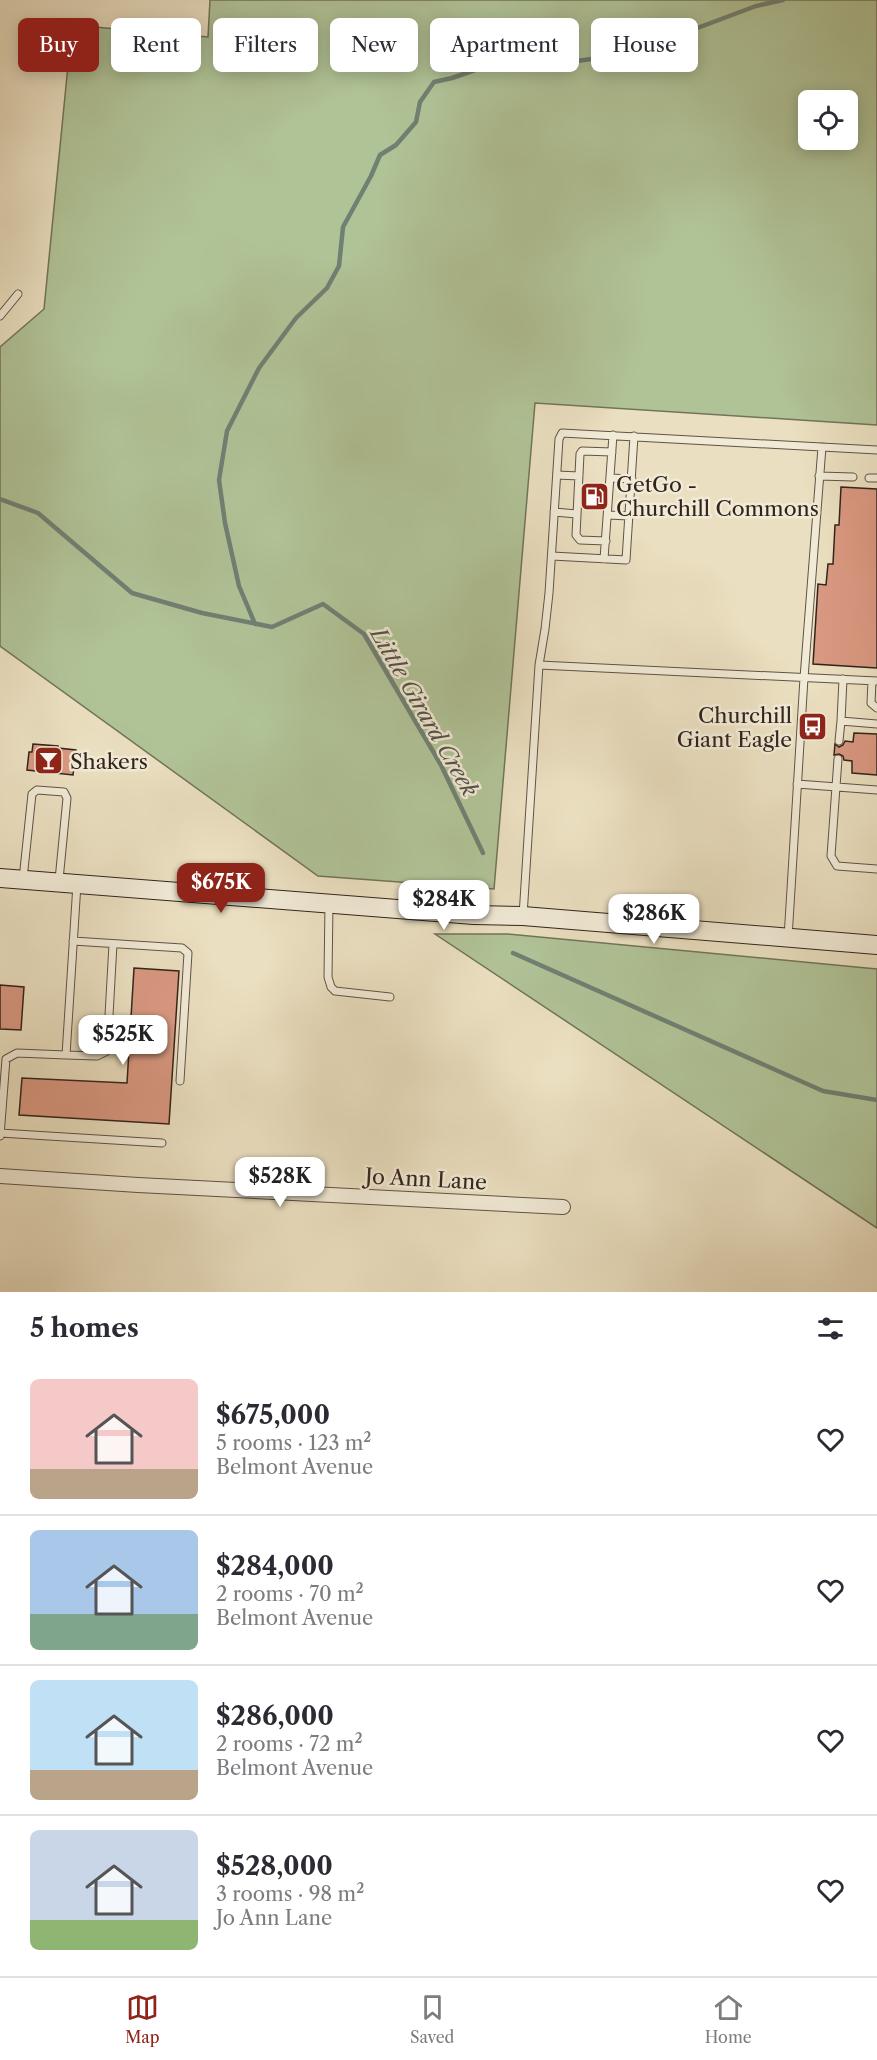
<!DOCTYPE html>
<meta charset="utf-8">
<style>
:root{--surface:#fff;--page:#f7f7f7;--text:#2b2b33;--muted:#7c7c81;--line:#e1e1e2;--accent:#8f2418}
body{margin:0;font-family:"Libre Caslon Text",serif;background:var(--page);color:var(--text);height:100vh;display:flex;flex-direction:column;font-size:22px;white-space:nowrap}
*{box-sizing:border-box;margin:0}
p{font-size:20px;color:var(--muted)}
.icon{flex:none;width:33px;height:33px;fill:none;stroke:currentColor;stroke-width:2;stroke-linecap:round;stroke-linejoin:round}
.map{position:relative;height:1292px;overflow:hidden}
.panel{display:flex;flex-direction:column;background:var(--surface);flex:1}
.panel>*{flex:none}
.top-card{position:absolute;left:18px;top:18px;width:842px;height:54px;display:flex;gap:12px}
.buttons{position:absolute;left:798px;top:90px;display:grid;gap:12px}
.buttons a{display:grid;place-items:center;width:60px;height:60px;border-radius:9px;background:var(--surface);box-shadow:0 3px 15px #0003;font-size:30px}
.price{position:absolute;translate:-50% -51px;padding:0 14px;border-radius:12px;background:#fff;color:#222;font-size:20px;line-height:39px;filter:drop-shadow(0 2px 3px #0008)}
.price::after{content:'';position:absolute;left:50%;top:36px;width:18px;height:14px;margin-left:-9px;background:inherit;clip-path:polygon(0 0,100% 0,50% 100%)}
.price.on{background:var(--accent);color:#fff}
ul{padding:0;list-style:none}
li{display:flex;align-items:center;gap:18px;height:150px;padding:0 30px}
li+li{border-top:2px solid var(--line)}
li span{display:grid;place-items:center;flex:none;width:168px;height:120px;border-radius:9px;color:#555}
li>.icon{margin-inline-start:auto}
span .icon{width:72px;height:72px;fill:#fffc;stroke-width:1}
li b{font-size:26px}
h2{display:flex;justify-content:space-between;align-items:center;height:72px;padding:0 30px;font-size:26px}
.tag{padding:0 21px;border-radius:9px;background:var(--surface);box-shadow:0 3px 15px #0003;font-size:21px;line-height:54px}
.tag.on{background:var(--accent);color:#fff}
.dock{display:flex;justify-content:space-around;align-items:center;height:84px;border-top:2px solid var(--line);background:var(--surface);font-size:16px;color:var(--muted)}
.dock a{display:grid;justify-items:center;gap:3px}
.dock .on{color:var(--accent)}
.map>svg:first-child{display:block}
</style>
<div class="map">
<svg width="877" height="1292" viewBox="0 0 877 1292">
<rect width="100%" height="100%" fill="#eadfc0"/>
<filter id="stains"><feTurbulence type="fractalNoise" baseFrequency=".00333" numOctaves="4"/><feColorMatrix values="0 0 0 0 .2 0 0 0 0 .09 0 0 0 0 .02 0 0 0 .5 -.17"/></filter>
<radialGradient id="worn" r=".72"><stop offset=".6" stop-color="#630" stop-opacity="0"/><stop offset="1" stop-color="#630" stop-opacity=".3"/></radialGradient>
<!-- green -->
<path fill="#b0c397" stroke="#71745a" stroke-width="1.5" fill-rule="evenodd" d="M 210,0 L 877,0 L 877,425 L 535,403 L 494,889 L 318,876 L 0,646 L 0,347 L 44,309 L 72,25 L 208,37 ZM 808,100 L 848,100 L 848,140 L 808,140 Z
M 435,934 L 507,934 L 877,969 L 877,1228 Z"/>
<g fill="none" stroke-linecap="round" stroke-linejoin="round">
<!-- stream -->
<path stroke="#708073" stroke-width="4.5" d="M 0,499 L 38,513 L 132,593 L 202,613 L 272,627 L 323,604 L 364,634 L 441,765 L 483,853
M 255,624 L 239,586 L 225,523 L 219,480 L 227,431 L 259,368 L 296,318 L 327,288 L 339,266 L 343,227 L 371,176 L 380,155 L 396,145 L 416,122 L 420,102 L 434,82 L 452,78 L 475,70 L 497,48 L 509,46 L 577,61 L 628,54 L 756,6 L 783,0
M 513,953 L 823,1091 L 877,1100"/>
</g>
<!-- building -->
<path fill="#d99881" stroke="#32241c" stroke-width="1.5" d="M 841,487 L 877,489 L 877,668 L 813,664 L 818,584 L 826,585 L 828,564 L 833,564 L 835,525 L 839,525 Z
M 854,733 L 877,734 L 877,775 L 852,773 L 852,761 L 844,760 L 843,756 L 839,754 L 834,755 L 835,744 L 839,747 L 843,745 L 845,741 L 853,742 Z
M 33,744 L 58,746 L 58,748 L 76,750 L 73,775 L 27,770 L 29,752 L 32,752 Z
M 134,968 L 179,971 L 169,1124 L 19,1115 L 22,1078 L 127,1083 Z
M 0,985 L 24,987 L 21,1030 L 0,1029 Z"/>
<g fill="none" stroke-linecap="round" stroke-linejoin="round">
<defs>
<path id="service" d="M 0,316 L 18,294
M 557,475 L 579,476
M 819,476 L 853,477
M 610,478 L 632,479
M 869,478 L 877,478
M 554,512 L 577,514
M 608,515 L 629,516
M 606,541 L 580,540 L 576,535 L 580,454 L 582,451 L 612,452
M 552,556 L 626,560 L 634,436
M 604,559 L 613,435
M 539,665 L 877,681
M 843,679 L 841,721 L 877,724
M 872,681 L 871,703 L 877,708
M 839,741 L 841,721
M 838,759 L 831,856 L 837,866 L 877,869
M 797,784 L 877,790
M 23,879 L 32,794 L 37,790 L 64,792 L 67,798 L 59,880
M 329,904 L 328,977 L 331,987 L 335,991 L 390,997
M 523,916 L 539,665 L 545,629 L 549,593 L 559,439 L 562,433 L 877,450
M 788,938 L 804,678 L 822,447
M 73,941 L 182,948 L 188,953 L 180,1081
M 66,1055 L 97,1056 L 107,1051 L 113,944
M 0,1133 L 162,1143
M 0,1136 L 6,1059 L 17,1053 L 66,1055 L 77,884"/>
<path id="minor" d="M 0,1176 L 138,1185 L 563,1207"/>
<path id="secondary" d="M 0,878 L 474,915 L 523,916 L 877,945"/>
</defs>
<!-- service casing -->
<use href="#service" stroke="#605345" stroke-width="9"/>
<!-- minor casing -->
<use href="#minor" stroke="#605345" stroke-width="16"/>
<!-- secondary casing -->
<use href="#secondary" stroke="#32241c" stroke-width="20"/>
<!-- service -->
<use href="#service" stroke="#f1ead6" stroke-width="7"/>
<!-- minor -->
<use href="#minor" stroke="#f1ead6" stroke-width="14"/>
<!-- secondary -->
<use href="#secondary" stroke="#f1ead6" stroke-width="18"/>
</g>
<!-- icons -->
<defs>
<symbol id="fuel-square" viewBox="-11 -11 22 22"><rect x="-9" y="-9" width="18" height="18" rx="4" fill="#8f2418" stroke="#f1ead6"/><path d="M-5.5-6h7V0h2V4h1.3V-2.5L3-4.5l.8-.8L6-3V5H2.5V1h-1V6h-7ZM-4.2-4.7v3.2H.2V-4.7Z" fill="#fff"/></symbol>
<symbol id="bus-square" viewBox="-11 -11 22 22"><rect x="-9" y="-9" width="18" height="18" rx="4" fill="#8f2418" stroke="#f1ead6"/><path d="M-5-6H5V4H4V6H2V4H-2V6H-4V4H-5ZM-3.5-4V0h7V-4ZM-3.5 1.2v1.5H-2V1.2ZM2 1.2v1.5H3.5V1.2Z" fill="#fff"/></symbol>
<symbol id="bar-square" viewBox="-11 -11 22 22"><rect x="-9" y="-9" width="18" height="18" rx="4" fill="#8f2418" stroke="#f1ead6"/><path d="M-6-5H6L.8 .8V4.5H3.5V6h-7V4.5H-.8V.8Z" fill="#fff"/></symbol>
</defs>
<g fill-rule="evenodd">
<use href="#fuel-square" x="578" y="480" width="33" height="33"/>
<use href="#bus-square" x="796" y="710" width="33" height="33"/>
<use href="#bar-square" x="32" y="744" width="33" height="33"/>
</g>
<g text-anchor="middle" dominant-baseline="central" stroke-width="5" stroke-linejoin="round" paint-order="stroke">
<!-- poi labels -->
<g font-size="21" fill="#32241c" stroke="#f1ead6" text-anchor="start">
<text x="616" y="484">GetGo -<tspan x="616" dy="24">Churchill Commons</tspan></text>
<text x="792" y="715" text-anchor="end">Churchill<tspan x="792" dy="24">Giant Eagle</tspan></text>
<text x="70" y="761">Shakers</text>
</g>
<!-- street labels -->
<g font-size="21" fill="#32241c" stroke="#f1ead6">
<text transform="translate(426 1179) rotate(3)">Jo Ann Lane</text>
</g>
<!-- water labels -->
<g font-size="22" font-style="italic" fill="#515248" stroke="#f1ead6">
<text transform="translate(424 712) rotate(60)">Little Girard Creek</text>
</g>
</g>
<rect width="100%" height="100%" filter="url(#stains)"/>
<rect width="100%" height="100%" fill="url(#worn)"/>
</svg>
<div class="buttons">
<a><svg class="icon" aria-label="locate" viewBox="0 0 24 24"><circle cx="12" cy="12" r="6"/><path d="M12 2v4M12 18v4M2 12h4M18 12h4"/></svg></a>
</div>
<b class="price on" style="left:221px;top:914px">$675K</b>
<b class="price" style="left:444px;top:931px">$284K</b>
<b class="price" style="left:654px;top:945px">$286K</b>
<b class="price" style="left:123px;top:1066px">$525K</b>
<b class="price" style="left:280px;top:1208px">$528K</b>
<div class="top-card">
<a class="tag on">Buy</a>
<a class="tag">Rent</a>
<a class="tag">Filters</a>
<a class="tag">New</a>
<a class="tag">Apartment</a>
<a class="tag">House</a>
</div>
</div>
<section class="panel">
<h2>5 homes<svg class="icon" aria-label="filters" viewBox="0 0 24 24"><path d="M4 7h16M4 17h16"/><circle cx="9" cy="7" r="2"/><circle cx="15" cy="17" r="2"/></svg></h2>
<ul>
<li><span style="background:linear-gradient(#f6c9c9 75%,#b9a48a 0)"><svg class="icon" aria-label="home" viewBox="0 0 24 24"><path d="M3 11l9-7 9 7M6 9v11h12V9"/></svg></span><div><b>$675,000</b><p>5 rooms · 123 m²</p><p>Belmont Avenue</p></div><svg class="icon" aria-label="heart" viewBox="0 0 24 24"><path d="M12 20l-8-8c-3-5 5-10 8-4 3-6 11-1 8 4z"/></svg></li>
<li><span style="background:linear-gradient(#a9c7e8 70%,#7fa58c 0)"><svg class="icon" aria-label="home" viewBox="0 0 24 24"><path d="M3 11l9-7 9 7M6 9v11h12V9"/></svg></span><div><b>$284,000</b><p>2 rooms · 70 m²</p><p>Belmont Avenue</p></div><svg class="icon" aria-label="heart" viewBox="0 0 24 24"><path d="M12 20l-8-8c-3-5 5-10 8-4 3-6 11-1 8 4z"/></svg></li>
<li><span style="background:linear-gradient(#bfe0f5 75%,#b9a48a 0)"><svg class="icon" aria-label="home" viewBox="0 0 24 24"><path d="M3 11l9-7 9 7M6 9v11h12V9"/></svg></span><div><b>$286,000</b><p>2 rooms · 72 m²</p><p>Belmont Avenue</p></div><svg class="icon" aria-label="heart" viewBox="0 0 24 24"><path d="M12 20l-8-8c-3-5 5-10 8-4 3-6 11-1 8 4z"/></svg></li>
<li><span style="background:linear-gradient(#c9d6e8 75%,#8fb573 0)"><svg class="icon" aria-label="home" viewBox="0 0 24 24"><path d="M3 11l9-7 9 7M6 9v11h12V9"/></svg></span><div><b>$528,000</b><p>3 rooms · 98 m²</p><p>Jo Ann Lane</p></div><svg class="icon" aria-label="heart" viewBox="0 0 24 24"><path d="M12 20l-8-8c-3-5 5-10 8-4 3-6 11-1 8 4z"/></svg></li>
</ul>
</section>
<nav class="dock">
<a class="on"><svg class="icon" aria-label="map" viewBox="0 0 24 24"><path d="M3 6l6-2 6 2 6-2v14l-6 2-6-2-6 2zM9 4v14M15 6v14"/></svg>Map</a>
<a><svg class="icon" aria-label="saved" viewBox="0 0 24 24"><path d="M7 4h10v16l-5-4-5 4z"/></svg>Saved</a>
<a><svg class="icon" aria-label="home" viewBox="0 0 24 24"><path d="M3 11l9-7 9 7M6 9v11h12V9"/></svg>Home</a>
</nav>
